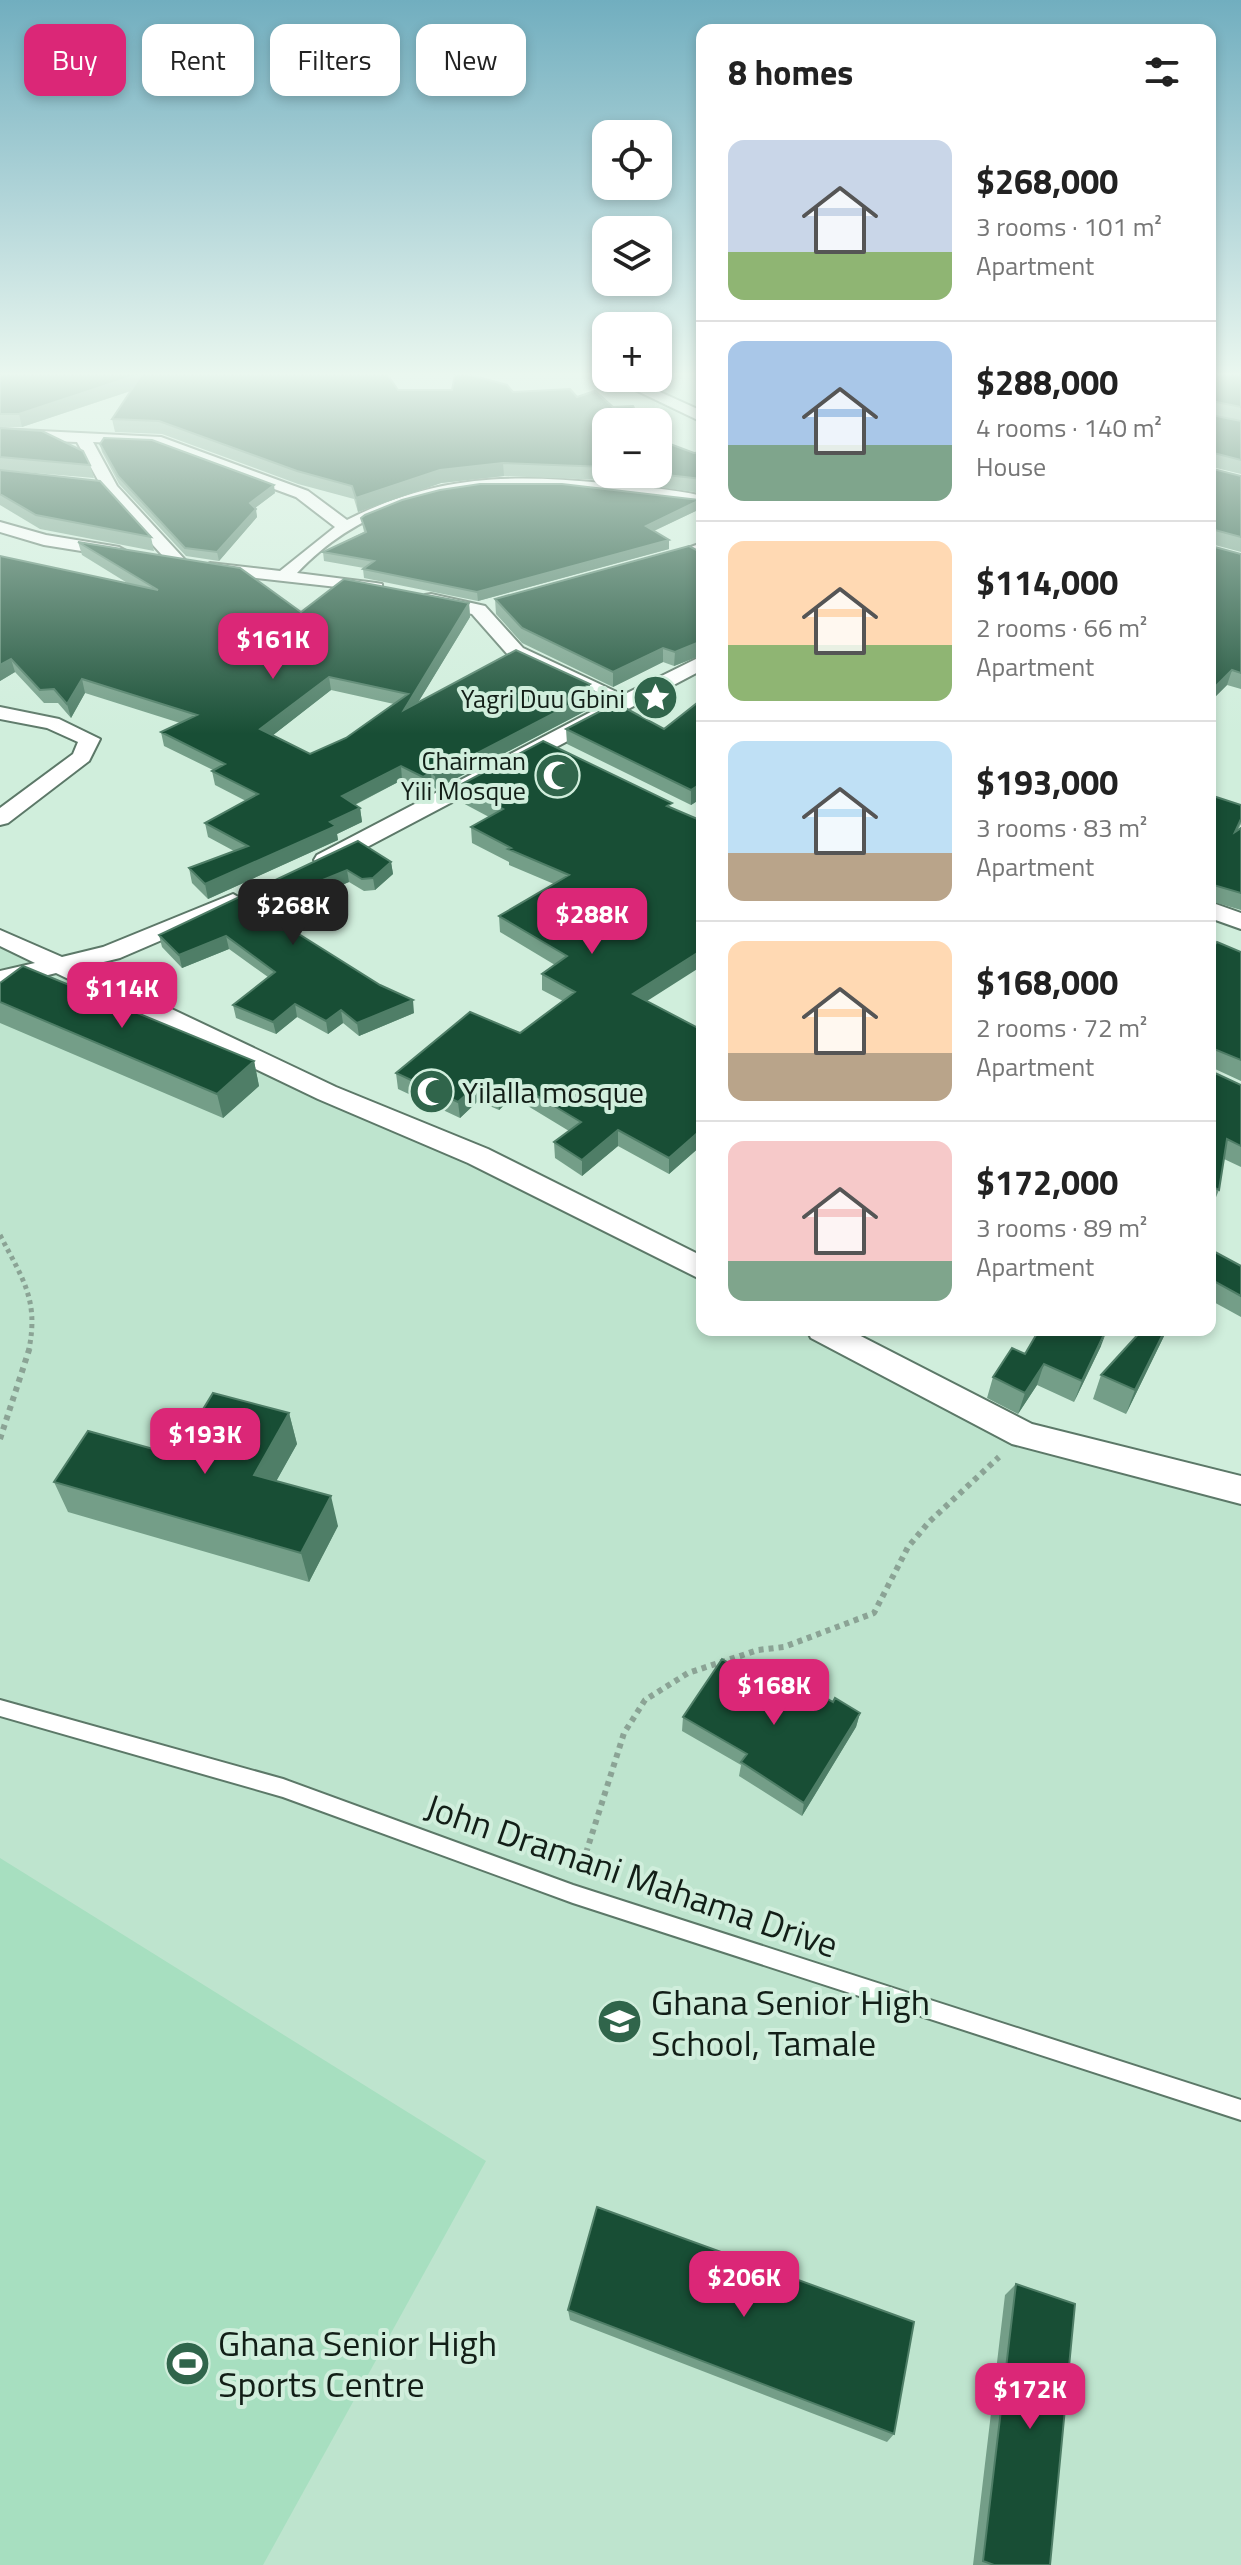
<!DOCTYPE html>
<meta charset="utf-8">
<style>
:root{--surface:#fff;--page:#f6f6f6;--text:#222;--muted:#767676;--line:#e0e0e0;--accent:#db2777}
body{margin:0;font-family:"Titillium Web",sans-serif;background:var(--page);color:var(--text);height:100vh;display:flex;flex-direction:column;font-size:30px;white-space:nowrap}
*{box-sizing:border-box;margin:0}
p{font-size:26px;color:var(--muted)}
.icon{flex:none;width:44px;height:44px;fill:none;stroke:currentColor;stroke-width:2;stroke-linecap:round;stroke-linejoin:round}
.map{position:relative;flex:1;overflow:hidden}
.drawer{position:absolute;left:696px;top:24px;width:520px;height:1312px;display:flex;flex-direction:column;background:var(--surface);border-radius:16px;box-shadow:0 4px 12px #0003}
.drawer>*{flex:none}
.banner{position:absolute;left:24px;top:24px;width:552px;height:72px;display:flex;gap:16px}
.buttons{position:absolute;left:592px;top:120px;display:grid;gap:16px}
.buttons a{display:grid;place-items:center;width:80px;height:80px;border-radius:16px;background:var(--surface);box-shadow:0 4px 12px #0003;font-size:40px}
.price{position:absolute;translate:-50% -68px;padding:0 18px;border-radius:16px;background:var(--accent);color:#fff;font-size:26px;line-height:52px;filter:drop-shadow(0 2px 4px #0008)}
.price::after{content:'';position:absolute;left:50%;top:48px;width:24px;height:18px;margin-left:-12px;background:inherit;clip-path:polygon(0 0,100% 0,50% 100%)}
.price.on{background:#222;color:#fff}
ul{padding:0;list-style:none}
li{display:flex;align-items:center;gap:24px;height:200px;padding:0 32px}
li+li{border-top:2px solid var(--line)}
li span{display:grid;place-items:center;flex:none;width:224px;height:160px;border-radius:16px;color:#555}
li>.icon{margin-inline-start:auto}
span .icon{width:96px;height:96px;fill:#fffc;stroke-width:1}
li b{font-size:34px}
h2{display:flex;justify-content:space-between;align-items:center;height:96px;padding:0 32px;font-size:34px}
.pill{padding:0 28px;border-radius:16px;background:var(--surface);box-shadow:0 4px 12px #0003;font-size:28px;line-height:72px}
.pill.on{background:var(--accent);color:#fff}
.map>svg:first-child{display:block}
</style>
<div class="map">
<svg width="1241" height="2565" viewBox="0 0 1241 2565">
<rect width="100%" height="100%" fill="#d0eedc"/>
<!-- built -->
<path fill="#bee4ce" d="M 0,944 L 39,968 L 538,1180 L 702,1261 L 702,1330 L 839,1330 L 1032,1426 L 1241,1479 L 1241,2565 L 0,2565 Z"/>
<!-- green -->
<path fill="#a7dfc0" d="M 0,1858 L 486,2161 L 263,2565 L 0,2565 Z"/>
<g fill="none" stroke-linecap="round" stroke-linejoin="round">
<defs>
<path id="service" d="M 0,1700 L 283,1779 L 573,1885 L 1241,2100 L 1241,2120 L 573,1903 L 283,1797 L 0,1716 Z"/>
<path id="minor" d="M 610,378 L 629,378 L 702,411 L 702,422 Z
M 0,429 L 161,437 L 308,491 L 347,520 C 435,475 508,474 604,483 C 637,487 670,488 702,496 L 702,506 C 670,498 637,496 605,493 C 492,482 381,484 297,573 L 376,583 L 382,584 L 382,592 L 210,573 L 201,568 L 210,563 L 280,571 L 335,527 L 296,497 L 154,445 L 93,442 L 117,486 L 187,562 L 178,567 L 172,566 L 104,491 L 77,442 L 0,439 Z
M 0,522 L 46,535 L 119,547 L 128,552 L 119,557 L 44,545 L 0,532 Z
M 702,543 L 702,554 L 657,567 L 648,562 Z
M 431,594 L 485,606 L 523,648 L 623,695 L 702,656 L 702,670 L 333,865 L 317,865 L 314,860 L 317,855 L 608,703 L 509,656 L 472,614 L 425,603 L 425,595 Z
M 0,707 L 59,719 L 100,739 L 89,761 L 8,823 L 0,825 L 0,808 L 73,754 L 78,742 L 47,728 L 0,719 Z
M 233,894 L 245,901 L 241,906 L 120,958 L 83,967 L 336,1087 L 488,1149 L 702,1256 L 702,1280 L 468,1163 L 318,1099 L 56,973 L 0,987 L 0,971 L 35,963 L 0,946 L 0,930 L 62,957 L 103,947 Z
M 1210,902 L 1241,913 L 1241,929 L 1210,918 Z
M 807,1330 L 849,1330 L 1032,1424 L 1241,1476 L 1241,1504 L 1012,1444 L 811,1338 Z"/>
</defs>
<!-- service casing -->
<use href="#service" stroke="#5c7868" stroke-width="4"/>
<!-- minor casing -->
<use href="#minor" stroke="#5c7868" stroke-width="4"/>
<!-- path-far1 -->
<path stroke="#8ba395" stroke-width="5" stroke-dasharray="4 4" stroke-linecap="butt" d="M 0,1235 C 22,1278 39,1299 29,1349"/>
<!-- path -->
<path stroke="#8ba395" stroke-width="6" stroke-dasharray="5 5" stroke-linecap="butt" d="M 0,1439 L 30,1347
M 580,1872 L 624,1733 L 645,1700 L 688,1673 L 758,1650 L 784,1647 L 874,1613 L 908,1547 L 929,1522 L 999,1457"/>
<!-- service -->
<use href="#service" fill="#fff" fill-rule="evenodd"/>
<!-- minor -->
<use href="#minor" fill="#fff" fill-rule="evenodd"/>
</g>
<!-- wall -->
<path fill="#749e88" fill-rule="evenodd" d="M 0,374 L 398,390 L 513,392 L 577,397 L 606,422 L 606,474 L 658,474 L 663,433 L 663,441 L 694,453 L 702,452 L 702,493 L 604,480 L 504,476 L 441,483 L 358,512 L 354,499 L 298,484 L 162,434 L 115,432 L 112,419 L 131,391 L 22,427 L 0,427 Z
M 1210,374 L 1241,374 L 1241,421 L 1211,415 L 1241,421 L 1241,474 L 1212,467 L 1213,469 L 1241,476 L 1241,552 L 1211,544 L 1211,546 L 1241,554 L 1241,689 L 1227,685 L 1210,702 Z
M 0,428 L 90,465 L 94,478 L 0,470 L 151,537 L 154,551 L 40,529 L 0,505 Z
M 100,444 L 275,493 L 255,508 L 257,517 L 219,561 L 186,556 L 119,484 L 102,452 Z
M 700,509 L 654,531 L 669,549 L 478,601 L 364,578 L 363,569 L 364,568 L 324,561 L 323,552 L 364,532 L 361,518 Z
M 78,542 L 301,612 L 469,603 L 470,617 L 418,702 L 590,690 L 595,706 L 436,789 L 432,786 L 424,791 L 402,780 L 355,805 L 360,808 L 362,822 L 337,834 L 338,840 L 208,899 L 192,883 L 189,868 L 234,851 L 208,837 L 205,823 L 246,801 L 215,785 L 212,771 L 213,770 L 164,746 L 161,732 L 180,723 L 85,693 L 71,718 L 58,703 L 44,703 L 15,672 L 0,681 L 0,556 L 129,584 L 82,555 ZM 331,690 L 394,704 L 346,738 L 310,754 L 273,735 Z
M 702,553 L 702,655 L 674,666 L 663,662 L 613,687 L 522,643 L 496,614 L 495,599 Z
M 702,658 L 702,676 L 699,675 L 699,660 Z
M 702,699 L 702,798 L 691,805 L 567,744 L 566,729 L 664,729 Z
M 458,786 L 672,808 L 647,1002 L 702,1030 L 702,1145 L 669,1174 L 618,1146 L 582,1176 L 555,1158 L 554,1142 L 569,1131 L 513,1097 L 499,1110 L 478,1101 L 460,1118 L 398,1089 L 396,1073 L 520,1033 L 563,1001 L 542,990 L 542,974 L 555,965 L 500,932 L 499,916 L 554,884 L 509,865 L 509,862 L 472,843 L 471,827 L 489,817 L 459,801 Z
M 1210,795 L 1241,805 L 1241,824 L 1238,830 L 1241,828 L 1241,910 L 1210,901 Z
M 358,841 L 391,862 L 393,874 L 375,890 L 364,891 L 349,882 L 294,905 L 295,910 L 278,921 L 414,1013 L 359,1036 L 343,1023 L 328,1034 L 297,1017 L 276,1034 L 236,1018 L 233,1005 L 268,977 L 229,949 L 182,968 L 162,947 L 159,935 Z
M 1210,951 L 1241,952 L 1241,1081 L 1215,1069 L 1215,1073 L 1241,1085 L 1241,1167 L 1224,1159 L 1219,1190 L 1212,1207 L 1210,1206 Z
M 0,983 L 254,1061 L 259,1086 L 223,1118 L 0,1023 Z
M 1210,1257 L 1241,1266 L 1241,1317 L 1210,1300 Z
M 1167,1330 L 1126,1414 L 1093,1399 L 1101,1375 Z
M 1101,1346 L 1074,1402 L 1037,1385 L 1018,1414 L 987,1398 L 993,1377 L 1025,1354 Z
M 289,1413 L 297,1444 L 276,1481 L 338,1526 L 309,1582 L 68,1512 L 54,1482 L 175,1455 Z
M 786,1697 L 833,1702 L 860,1713 L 856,1727 L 802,1816 L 739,1776 L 741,1765 L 682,1731 L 683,1717 Z
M 1016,2284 L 1050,2565 L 973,2565 L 1005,2295 Z
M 568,2310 L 894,2434 L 887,2442 L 570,2320 Z"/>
<!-- shaded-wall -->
<path fill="#4f7e67" d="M 140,374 L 143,374 L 145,386 L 22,427 L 19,414 Z
M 503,463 L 504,476 L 441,483 L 358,512 L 356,498 L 440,470 Z
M 274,485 L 275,493 L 251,511 L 250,503 Z
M 700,500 L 700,509 L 645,535 L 646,526 Z
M 256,509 L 257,517 L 219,561 L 217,552 Z
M 669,540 L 669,549 L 478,601 L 477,592 Z
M 469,603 L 470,617 L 405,724 L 404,710 Z
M 702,641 L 702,655 L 674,666 L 675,652 Z
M 663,648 L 663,662 L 613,687 L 613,672 Z
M 11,659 L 15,672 L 0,681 L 0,665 Z
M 1232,670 L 1227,685 L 1210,702 L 1210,692 Z
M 329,677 L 331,690 L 263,743 L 260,729 Z
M 82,679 L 85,693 L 71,718 L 67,704 Z
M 590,684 L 590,695 L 595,692 L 595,706 L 436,789 L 435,775 Z
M 401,766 L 402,780 L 344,810 L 342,796 Z
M 431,772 L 432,786 L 424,791 L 423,777 Z
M 702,783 L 702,798 L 691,805 L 691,790 Z
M 360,808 L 362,822 L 337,834 L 338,840 L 208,899 L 205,884 L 330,822 Z
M 391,862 L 393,874 L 375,890 L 373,878 Z
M 347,870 L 349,882 L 294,905 L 295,910 L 270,926 L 267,914 L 288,894 Z
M 226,936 L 229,949 L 182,968 L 179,955 Z
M 702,950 L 702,966 L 633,1010 L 633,994 Z
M 413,1000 L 414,1013 L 359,1036 L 357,1023 Z
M 295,1004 L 297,1017 L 276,1034 L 273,1022 Z
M 341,1010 L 343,1023 L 328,1034 L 326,1021 Z
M 254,1061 L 259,1086 L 223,1118 L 217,1094 Z
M 512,1081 L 513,1097 L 499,1110 L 498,1094 Z
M 477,1085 L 478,1101 L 460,1118 L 458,1102 Z
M 702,1129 L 702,1145 L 669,1174 L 669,1158 Z
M 618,1130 L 618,1146 L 582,1176 L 582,1160 Z
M 1107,1330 L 1101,1346 L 1074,1402 L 1082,1381 Z
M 1165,1330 L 1167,1330 L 1126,1414 L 1135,1390 Z
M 1044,1364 L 1037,1385 L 1018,1414 L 1025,1393 Z
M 289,1413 L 297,1444 L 263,1505 L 254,1475 Z
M 331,1496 L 338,1526 L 309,1582 L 301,1553 Z
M 860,1713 L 856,1727 L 802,1816 L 804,1803 Z"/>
<!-- building -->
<path fill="#184e35" stroke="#4f7e67" stroke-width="2" fill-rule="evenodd" d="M 0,374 L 140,374 L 19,414 L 0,414 Z
M 142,374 L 387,374 L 398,390 L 452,390 L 455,374 L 467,374 L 507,385 L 513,392 L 570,389 L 577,397 L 595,391 L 613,407 L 633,406 L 641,422 L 606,422 L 606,467 L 503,463 L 440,470 L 356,498 L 352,486 L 297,471 L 159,421 L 112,419 Z
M 1210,374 L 1241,374 L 1241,407 L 1211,401 L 1211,415 L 1241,421 L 1241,460 L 1214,453 L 1210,456 L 1213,469 L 1241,476 L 1241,537 L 1215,530 L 1211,533 L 1211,546 L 1241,554 L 1241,673 L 1232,670 L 1210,692 Z
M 0,428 L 42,431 L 83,451 L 90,465 L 0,457 Z
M 658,432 L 663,433 L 662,441 L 694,453 L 702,452 L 702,479 L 658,474 Z
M 104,438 L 152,440 L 274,485 L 250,503 L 256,509 L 217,552 L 185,548 L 118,476 L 100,444 Z
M 0,470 L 100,481 L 151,537 L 36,515 L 0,494 Z
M 480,484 L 562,484 L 700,500 L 646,526 L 669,540 L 477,592 L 363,569 L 374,561 L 323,552 L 366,532 L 361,518 L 365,515 L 402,500 L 440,490 Z
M 78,542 L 240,568 L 301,612 L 344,579 L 469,603 L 404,710 L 516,650 L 590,684 L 585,687 L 595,692 L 435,775 L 431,772 L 423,777 L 401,766 L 342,796 L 360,808 L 330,822 L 336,826 L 205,884 L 189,868 L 248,846 L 205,823 L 258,794 L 212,771 L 225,764 L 161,732 L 197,715 L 82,679 L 67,704 L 54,689 L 40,690 L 11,659 L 0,665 L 0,556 L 158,590 ZM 329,677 L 408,694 L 346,738 L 310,754 L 260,729 Z
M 689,546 L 702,553 L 702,641 L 675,652 L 663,648 L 613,672 L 522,628 L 495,599 Z
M 702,699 L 702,783 L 691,790 L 566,729 L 616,703 L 664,729 Z
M 543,741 L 672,803 L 667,806 L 702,821 L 702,950 L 633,994 L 702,1030 L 702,1129 L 669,1158 L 618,1130 L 582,1160 L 554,1142 L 581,1122 L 512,1081 L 498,1094 L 477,1085 L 458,1102 L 396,1073 L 470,1012 L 520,1033 L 575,992 L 542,974 L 567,956 L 499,916 L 569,875 L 508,849 L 511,848 L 471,827 L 503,809 L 458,786 Z
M 1210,795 L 1241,805 L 1241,819 L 1235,832 L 1241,828 L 1241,893 L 1210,884 Z
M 358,841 L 391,862 L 373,878 L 362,879 L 347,870 L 288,894 L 292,898 L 267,914 L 380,985 L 413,1000 L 357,1023 L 341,1010 L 326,1021 L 295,1004 L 273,1022 L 233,1005 L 275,972 L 226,936 L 179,955 L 159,935 Z
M 1217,942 L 1241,952 L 1241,1060 L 1214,1049 L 1215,1073 L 1241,1085 L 1241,1146 L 1227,1139 L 1219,1190 L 1210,1185 L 1210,1004 L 1212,1001 L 1210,1000 L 1210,951 Z
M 23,966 L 254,1061 L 217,1094 L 0,1002 L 0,983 Z
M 1215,1252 L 1241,1266 L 1241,1296 L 1210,1279 L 1210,1257 Z
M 1039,1330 L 1106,1330 L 1082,1381 L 1044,1364 L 1025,1393 L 993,1377 L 1012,1348 L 1025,1354 Z
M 1142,1330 L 1165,1330 L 1135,1390 L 1101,1375 Z
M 213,1393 L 289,1413 L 254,1475 L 331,1496 L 301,1553 L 54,1482 L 88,1431 L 175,1455 Z
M 722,1659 L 786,1697 L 797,1681 L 833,1702 L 835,1698 L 860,1713 L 804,1803 L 741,1762 L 747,1754 L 683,1717 Z
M 597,2207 L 914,2322 L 894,2434 L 568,2310 Z
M 1016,2284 L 1075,2304 L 1050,2565 L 994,2565 L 983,2561 Z"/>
<!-- sky -->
<linearGradient id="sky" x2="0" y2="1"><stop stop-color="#71aebf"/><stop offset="0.51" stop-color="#eaf7ef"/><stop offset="1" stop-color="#eaf7ef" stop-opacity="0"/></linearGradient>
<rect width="1241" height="734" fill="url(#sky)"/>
<!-- icons -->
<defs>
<symbol id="sight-disc" viewBox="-11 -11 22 22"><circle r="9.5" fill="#30654b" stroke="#d0eedc"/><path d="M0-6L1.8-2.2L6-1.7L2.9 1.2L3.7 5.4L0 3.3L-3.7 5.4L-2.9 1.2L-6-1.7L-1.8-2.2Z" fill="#fff"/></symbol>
<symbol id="mosque-disc" viewBox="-11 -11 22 22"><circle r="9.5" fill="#30654b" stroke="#d0eedc"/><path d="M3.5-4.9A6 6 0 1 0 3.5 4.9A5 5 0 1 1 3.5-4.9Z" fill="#fff"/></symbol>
<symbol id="school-disc" viewBox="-11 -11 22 22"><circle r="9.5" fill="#30654b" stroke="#d0eedc"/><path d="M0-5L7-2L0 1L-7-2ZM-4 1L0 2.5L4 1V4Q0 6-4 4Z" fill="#fff"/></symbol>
<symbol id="stadium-disc" viewBox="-11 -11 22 22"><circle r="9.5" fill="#30654b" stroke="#d0eedc"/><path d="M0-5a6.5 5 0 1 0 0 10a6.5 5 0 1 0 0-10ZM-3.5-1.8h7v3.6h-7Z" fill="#fff"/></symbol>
</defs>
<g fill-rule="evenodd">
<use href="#sight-disc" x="630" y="672" width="51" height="51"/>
<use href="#mosque-disc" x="532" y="750" width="51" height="51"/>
<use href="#mosque-disc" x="406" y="1066" width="51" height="51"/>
<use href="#school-disc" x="594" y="1996" width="51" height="51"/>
<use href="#stadium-disc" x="162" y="2338" width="51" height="51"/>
</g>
<g text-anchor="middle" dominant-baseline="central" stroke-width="8" stroke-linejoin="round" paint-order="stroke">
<!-- far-poi labels -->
<g font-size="26" fill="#121e17" stroke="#d0eedc" text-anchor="end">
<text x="625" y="698">Yagri Duu Gbini</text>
<text x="526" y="760">Chairman<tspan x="526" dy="30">Yili Mosque</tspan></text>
</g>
<!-- poi labels -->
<g font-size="30" fill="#121e17" stroke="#d0eedc" text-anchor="start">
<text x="462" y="1092">Yilalla mosque</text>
</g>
<!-- near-street labels -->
<g font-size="36" fill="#121e17" stroke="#d0eedc">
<text transform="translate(632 1875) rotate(19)">John Dramani Mahama Drive</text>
</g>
<!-- near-poi labels -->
<g font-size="36" fill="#121e17" stroke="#d0eedc" text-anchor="start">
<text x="651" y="2001">Ghana Senior High<tspan x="651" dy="41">School, Tamale</tspan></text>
<text x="218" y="2342">Ghana Senior High<tspan x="218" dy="41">Sports Centre</tspan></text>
</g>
</g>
</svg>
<div class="buttons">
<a><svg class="icon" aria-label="locate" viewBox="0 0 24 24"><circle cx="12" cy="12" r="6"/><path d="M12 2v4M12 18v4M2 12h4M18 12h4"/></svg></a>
<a><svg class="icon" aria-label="layers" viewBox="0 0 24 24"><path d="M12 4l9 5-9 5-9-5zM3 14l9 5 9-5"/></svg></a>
<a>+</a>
<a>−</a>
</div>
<b class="price" style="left:273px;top:681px">$161K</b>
<b class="price on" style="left:293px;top:947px">$268K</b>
<b class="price" style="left:592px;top:956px">$288K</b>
<b class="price" style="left:122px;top:1030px">$114K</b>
<b class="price" style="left:205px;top:1476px">$193K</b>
<b class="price" style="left:774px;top:1727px">$168K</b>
<b class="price" style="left:744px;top:2319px">$206K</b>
<b class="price" style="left:1030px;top:2431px">$172K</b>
<div class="banner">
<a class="pill on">Buy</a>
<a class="pill">Rent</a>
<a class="pill">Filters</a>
<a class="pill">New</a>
</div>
<section class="drawer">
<h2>8 homes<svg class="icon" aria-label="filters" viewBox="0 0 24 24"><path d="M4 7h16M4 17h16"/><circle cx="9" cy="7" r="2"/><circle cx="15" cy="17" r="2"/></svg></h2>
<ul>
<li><span style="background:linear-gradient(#c9d6e8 70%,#8fb573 0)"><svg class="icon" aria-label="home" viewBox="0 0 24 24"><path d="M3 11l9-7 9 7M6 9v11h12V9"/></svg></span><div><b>$268,000</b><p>3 rooms · 101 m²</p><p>Apartment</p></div></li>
<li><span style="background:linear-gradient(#a9c7e8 65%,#7fa58c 0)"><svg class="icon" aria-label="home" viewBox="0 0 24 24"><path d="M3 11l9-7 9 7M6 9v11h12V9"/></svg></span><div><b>$288,000</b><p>4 rooms · 140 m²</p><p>House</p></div></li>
<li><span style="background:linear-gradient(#ffd9b3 65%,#8fb573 0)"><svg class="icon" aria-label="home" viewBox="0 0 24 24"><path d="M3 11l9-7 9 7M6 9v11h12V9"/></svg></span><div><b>$114,000</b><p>2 rooms · 66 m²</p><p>Apartment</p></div></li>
<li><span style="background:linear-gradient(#bfe0f5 70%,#b9a48a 0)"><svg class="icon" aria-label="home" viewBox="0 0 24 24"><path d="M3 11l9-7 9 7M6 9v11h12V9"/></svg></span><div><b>$193,000</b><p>3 rooms · 83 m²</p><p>Apartment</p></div></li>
<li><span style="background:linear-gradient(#ffd9b3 70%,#b9a48a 0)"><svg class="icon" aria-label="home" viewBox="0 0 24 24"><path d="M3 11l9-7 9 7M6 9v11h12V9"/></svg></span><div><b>$168,000</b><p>2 rooms · 72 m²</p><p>Apartment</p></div></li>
<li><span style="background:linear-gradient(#f6c9c9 75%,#7fa58c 0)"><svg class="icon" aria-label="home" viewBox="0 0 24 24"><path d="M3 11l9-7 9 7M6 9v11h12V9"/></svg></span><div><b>$172,000</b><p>3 rooms · 89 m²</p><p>Apartment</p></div></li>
</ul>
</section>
</div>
